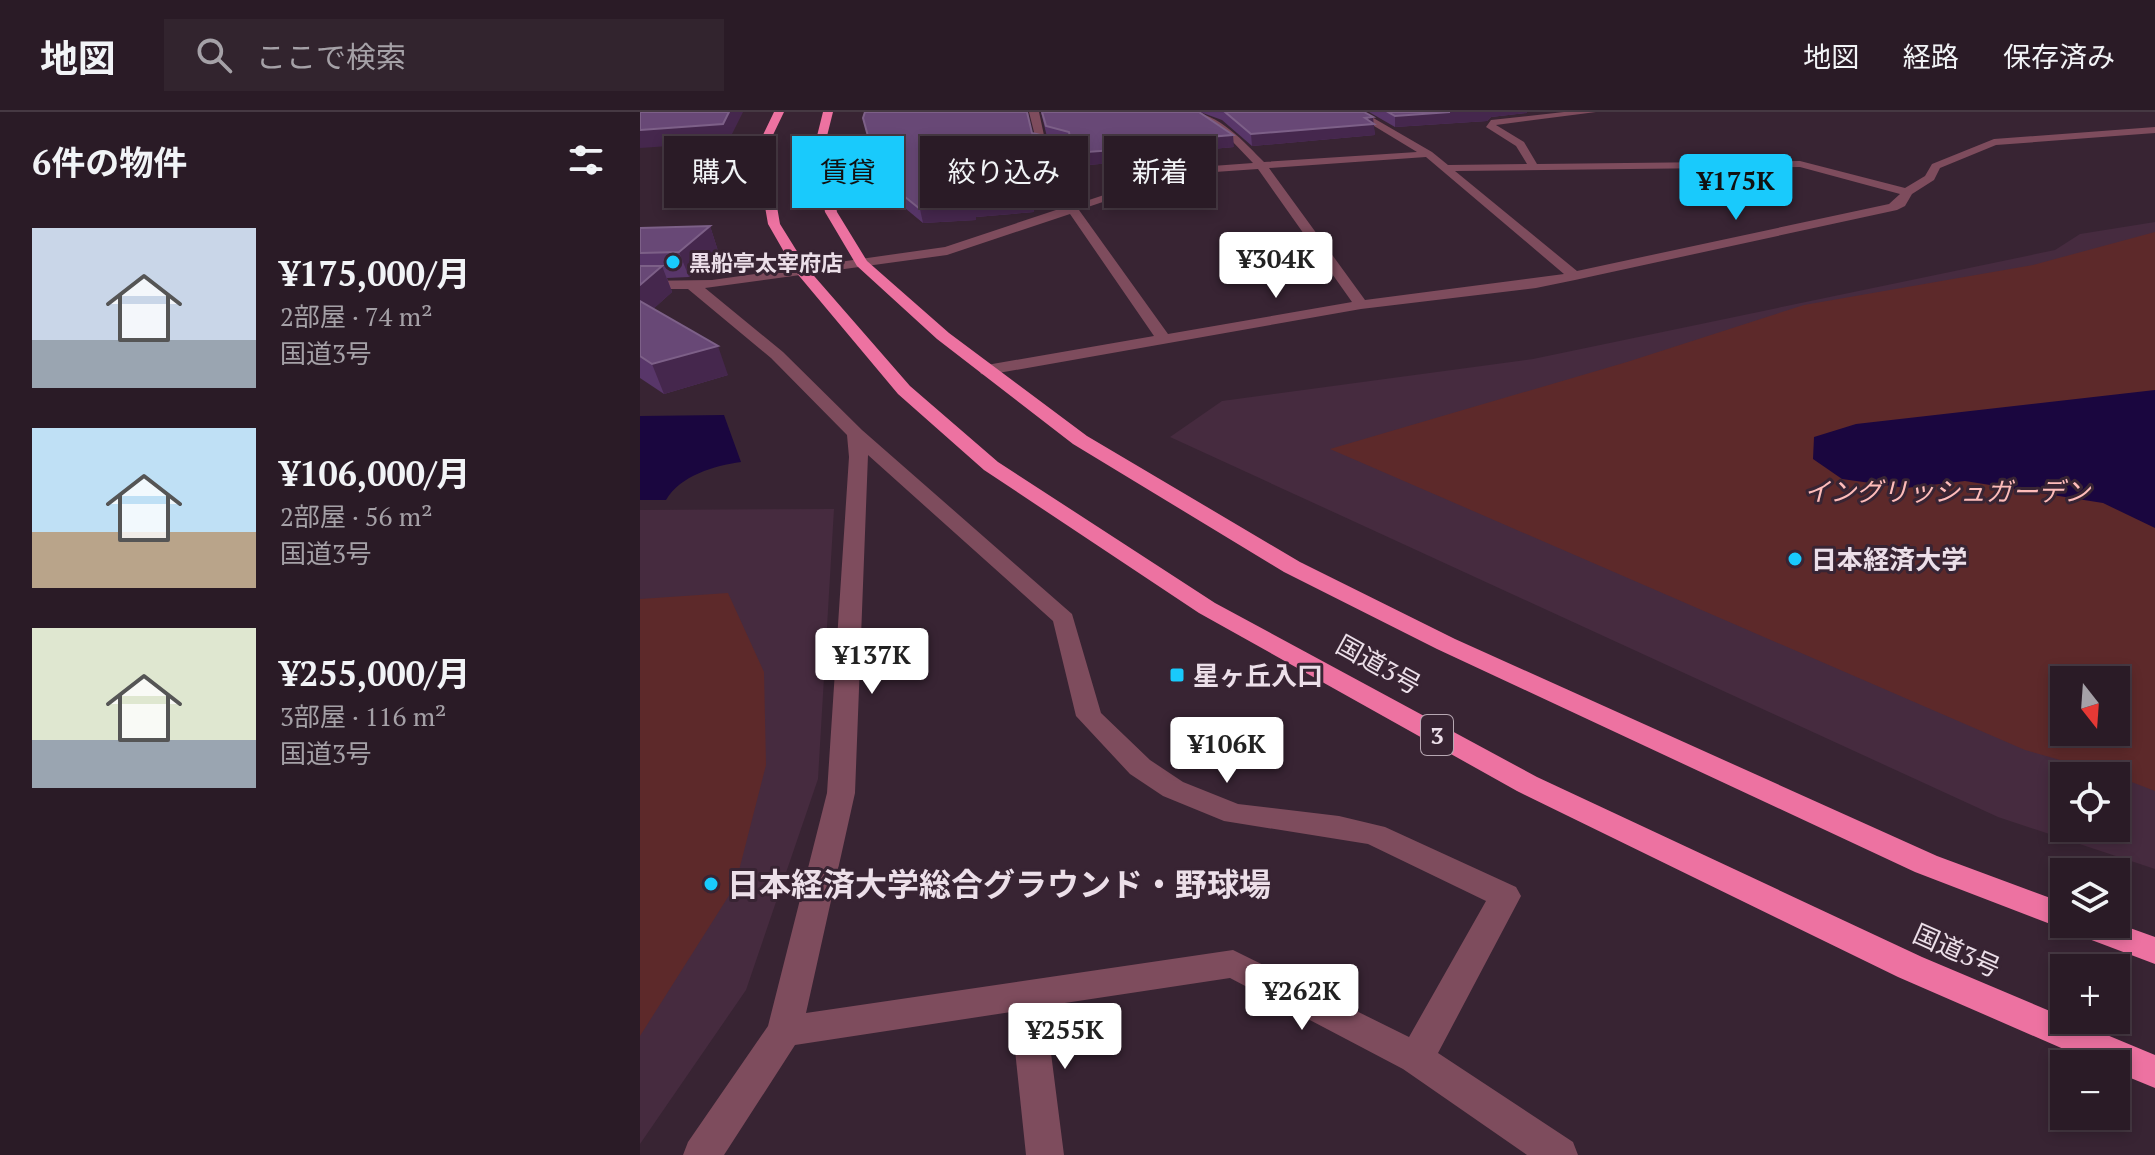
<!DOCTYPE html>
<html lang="ja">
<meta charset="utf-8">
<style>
:root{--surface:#2a1b26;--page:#32242e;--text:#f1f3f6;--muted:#a5a1a7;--line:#463943;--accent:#19cafc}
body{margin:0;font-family:"PT Serif","Noto Sans JP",serif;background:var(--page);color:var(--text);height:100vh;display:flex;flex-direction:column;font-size:30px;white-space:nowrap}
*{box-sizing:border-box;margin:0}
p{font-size:26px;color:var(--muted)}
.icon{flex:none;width:44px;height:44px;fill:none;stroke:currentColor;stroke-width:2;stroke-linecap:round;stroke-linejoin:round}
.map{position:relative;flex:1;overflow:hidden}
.drawer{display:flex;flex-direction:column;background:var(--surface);width:640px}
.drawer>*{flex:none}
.banner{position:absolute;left:24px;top:24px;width:760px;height:72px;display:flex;gap:16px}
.needle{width:52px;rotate:163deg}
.buttons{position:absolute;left:1410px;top:554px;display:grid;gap:16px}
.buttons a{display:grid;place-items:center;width:80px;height:80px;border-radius:0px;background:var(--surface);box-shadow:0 4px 12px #0003,0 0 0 2px var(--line);font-size:40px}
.price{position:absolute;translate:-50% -68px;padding:0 18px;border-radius:8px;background:#fff;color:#222;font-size:26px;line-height:52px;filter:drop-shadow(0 2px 4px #0008)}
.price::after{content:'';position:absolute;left:50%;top:48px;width:24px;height:18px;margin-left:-12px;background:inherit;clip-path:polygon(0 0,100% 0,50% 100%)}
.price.selected{background:var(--accent);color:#111}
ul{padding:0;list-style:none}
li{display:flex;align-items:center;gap:24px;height:200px;padding:0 32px}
li span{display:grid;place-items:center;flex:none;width:224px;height:160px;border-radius:0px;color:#555}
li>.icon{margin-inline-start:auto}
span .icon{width:96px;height:96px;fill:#fffc;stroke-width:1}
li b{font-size:34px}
h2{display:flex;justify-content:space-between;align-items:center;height:96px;padding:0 32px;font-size:34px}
.tag{padding:0 28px;border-radius:0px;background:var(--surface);box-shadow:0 4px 12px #0003,0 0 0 2px var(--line);font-size:28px;line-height:72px}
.tag.selected{background:var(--accent);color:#111}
header{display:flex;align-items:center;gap:48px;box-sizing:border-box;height:112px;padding:0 40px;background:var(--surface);border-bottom:2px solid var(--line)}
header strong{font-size:38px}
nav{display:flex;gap:44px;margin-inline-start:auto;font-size:28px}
.search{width:560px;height:72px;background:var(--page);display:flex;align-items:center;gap:20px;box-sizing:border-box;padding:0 28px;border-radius:0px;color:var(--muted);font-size:30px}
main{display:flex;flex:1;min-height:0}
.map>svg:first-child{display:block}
</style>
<header>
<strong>地図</strong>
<div class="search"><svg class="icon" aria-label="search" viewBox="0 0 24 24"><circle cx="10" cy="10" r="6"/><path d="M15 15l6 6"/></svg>ここで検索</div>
<nav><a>地図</a><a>経路</a><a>保存済み</a></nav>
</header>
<main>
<section class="drawer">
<h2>6件の物件<svg class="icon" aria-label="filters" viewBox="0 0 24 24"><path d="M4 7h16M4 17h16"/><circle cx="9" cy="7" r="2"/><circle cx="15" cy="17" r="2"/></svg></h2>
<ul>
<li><span style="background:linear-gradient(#c9d6e8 70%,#9aa5b1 0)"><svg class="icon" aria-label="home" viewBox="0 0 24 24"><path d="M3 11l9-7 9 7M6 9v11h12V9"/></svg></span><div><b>¥175,000/月</b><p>2部屋 · 74 m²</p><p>国道3号</p></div></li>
<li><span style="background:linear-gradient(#bfe0f5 65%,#b9a48a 0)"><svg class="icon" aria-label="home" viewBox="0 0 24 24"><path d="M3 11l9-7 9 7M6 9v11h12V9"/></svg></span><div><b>¥106,000/月</b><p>2部屋 · 56 m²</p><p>国道3号</p></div></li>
<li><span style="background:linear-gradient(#dfe7d0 70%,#9aa5b1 0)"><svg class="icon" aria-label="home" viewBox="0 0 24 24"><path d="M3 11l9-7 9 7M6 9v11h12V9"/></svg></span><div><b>¥255,000/月</b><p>3部屋 · 116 m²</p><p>国道3号</p></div></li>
</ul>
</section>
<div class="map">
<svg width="1515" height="1043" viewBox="0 0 1515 1043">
<rect width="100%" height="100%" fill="#382433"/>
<!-- built -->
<path fill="#462b3f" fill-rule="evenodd" d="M 1515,110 L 1515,757 L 1358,705 L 530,325 L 582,289 L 893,247 L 1415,138 L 1440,122 ZM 1424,568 L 1476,568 L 1476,620 L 1424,620 ZM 1424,664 L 1476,664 L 1476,716 L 1424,716 Z
M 194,397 L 178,667 L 106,878 L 0,1032 L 0,398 Z"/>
<!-- green -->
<path fill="#5d292a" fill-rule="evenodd" d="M 1515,120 L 1515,679 L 1476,664 L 1385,638 L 690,337 L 987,250 L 1164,193 L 1393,153 ZM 1424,568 L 1476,568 L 1476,620 L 1424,620 Z
M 88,481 L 124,560 L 126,653 L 95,774 L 0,924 L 0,487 Z"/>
<!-- water -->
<path fill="#1a063f" d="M 1515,278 L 1515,416 L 1463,391 L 1325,369 L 1266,376 L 1202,367 L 1173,347 L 1174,325 L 1216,312 Z
M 84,303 L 101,350 C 74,354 41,363 26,388 L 0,388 L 0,304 Z"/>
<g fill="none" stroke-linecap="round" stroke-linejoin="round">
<!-- minor -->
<path fill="#7e4c5d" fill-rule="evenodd" d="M 389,0 L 399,0 L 405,28 L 429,34 L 437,92 L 545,56 L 613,51 L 591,28 L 549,0 C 578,0 605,31 624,50 L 777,40 L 711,0 L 723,0 L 792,40 L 808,53 L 887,52 L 876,34 L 846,15 L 851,8 L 924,0 L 956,0 L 856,13 L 884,30 L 897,52 L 1160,49 L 1265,76 L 1285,64 L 1292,52 L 1354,27 L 1515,15 L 1515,21 L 1356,33 L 1300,56 L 1294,68 L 1272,82 L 1265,94 L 1257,98 L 935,168 L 896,176 L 721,197 L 347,263 L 341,262 L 339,258 L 341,254 L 514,224 L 430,102 L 307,143 L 65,176 L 143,240 L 222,318 L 432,502 L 461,601 L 510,648 L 543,670 L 598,692 L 699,704 L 745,715 L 876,775 L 881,784 L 798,941 L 933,1030 L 938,1043 L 887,1043 L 763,957 L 590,866 L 405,894 L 424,1043 L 386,1043 L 371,900 L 155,933 L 84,1043 L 43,1043 L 48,1030 L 128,914 L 187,681 L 209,345 L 207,323 L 131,246 L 48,177 L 0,177 L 0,169 L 72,168 L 305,135 L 425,95 L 419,36 L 397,32 ZM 786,45 L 924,162 L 725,188 L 629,56 ZM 1160,55 L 1260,82 L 1249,92 L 937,159 L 815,59 ZM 618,57 L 712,190 L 528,222 L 439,98 L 546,62 ZM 228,343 L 413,509 L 436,604 L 490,662 L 523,684 L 584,709 L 728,732 L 846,789 L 769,925 L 593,838 L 166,901 L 215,681 Z"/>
<!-- highway -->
<path fill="#ed72a1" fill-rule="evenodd" d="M 134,0 L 144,0 L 132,25 L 132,66 L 140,112 L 168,157 L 270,274 L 358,350 L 575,491 L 897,665 L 1282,845 L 1424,905 L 1424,908 L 1431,908 L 1515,943 L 1515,976 L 1476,960 L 1476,952 L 1458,952 L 1258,865 L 877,679 L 559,501 L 344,358 L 258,282 L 155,159 L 128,112 L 120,66 L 122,25 Z
M 183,0 L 193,0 L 184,36 L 197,100 L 227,149 L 309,221 L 447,324 L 660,450 L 815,527 L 1297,744 L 1424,791 L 1424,812 L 1476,811 L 1515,825 L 1515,852 L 1433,821 L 1429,815 L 1413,813 L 1275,760 L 797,537 L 644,460 L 433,332 L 297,227 L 217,154 L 185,100 L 174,36 Z"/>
</g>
<!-- wall -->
<path fill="#583669" d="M 401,0 L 724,0 L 733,11 L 735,23 L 612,34 L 582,8 L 560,0 L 594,35 L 572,37 L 572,43 L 435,54 L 431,32 L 414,27 L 418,55 L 390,58 L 394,100 L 336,105 L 336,108 L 283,111 L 242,77 L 223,6 L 392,21 L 407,25 Z
M 729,0 L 887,0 L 887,1 L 851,5 L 847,9 L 755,15 Z
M 70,114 L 78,139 L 49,165 L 27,166 L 32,180 L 13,197 L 88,263 L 24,282 L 0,266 L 0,116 Z"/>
<!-- shaded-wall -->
<path fill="#45274d" d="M 89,0 L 103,0 L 88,30 L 0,36 L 0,18 Z
M 810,0 L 887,0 L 887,1 L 851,5 L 847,9 L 755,15 L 755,4 Z
M 733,5 L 735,23 L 612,34 L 611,22 Z
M 593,23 L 594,35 L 572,37 L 572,43 L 435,54 L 433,41 Z
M 414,26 L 418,55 L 390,58 L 394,100 L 336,105 L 336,108 L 283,111 L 280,97 L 388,45 Z
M 70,114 L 78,139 L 49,165 L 39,140 Z
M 22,154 L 32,180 L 0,209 L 0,173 Z
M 78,234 L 88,263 L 24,282 L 12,252 Z"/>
<!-- building -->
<path fill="#684876" stroke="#7d6088" stroke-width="2" d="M 0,0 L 89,0 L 83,12 L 0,18 Z
M 225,0 L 387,0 L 392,21 L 414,26 L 416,43 L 388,45 L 392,87 L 333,91 L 333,94 L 280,97 L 239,64 L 223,6 Z
M 402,0 L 559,0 L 593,23 L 569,25 L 571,31 L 433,41 L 429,20 L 406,14 Z
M 585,0 L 724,0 L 733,5 L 725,6 L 734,12 L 611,22 Z
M 748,0 L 810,0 L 755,4 Z
M 70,114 L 39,140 L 0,141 L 0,116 Z
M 0,154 L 22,154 L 0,173 Z
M 0,189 L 78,234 L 12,252 L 0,244 Z"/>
<!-- markers -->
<g fill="#19cafc" stroke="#382433" stroke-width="3">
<circle cx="33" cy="150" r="8"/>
<circle cx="1155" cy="447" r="8"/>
<rect x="529" y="555" width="16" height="16" rx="4"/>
<circle cx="71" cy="772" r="8"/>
</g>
<g text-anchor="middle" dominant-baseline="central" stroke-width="6" stroke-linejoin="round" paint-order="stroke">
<!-- far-poi labels -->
<g font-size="22" font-weight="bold" fill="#ecdfe9" stroke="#382433" text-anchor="start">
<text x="49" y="150">黒船亭太宰府店</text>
</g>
<!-- shield labels -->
<rect fill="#382433" stroke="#b6a7b2" stroke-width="2" x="781" y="603" width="32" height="40" rx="6"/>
<g font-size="24" font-weight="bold" fill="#ecdfe9">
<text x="797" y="623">3</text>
</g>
<!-- park labels -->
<g font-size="26" font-style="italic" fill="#febcba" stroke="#382433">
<text x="1307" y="379">イングリッシュガーデン</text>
</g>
<!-- poi labels -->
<g font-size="26" font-weight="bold" fill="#ecdfe9" stroke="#382433" text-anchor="start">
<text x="1171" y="447">日本経済大学</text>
<text x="553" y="563">星ヶ丘入口</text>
</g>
<!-- street labels -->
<g font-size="26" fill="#ecdfe9" stroke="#382433">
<text transform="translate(739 552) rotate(29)">国道3号</text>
<text transform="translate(1317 838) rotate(24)">国道3号</text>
</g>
<!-- near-poi labels -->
<g font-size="32" font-weight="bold" fill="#ecdfe9" stroke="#382433" text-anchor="start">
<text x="87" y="772">日本経済大学総合グラウンド・野球場</text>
</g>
</g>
</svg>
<div class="buttons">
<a><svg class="needle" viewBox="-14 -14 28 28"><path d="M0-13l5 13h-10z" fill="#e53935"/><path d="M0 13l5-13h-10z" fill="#a5a1a7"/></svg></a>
<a><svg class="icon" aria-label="locate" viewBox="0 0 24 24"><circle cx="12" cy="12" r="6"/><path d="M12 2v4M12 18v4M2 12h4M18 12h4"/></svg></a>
<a><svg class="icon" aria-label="layers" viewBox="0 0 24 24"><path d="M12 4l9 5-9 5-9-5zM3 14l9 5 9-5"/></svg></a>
<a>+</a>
<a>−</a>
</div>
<b class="price selected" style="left:1096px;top:110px">¥175K</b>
<b class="price" style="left:636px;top:188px">¥304K</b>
<b class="price" style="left:232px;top:584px">¥137K</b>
<b class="price" style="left:587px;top:673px">¥106K</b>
<b class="price" style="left:662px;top:920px">¥262K</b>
<b class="price" style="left:425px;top:959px">¥255K</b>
<div class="banner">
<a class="tag">購入</a>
<a class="tag selected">賃貸</a>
<a class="tag">絞り込み</a>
<a class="tag">新着</a>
</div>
</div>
</main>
